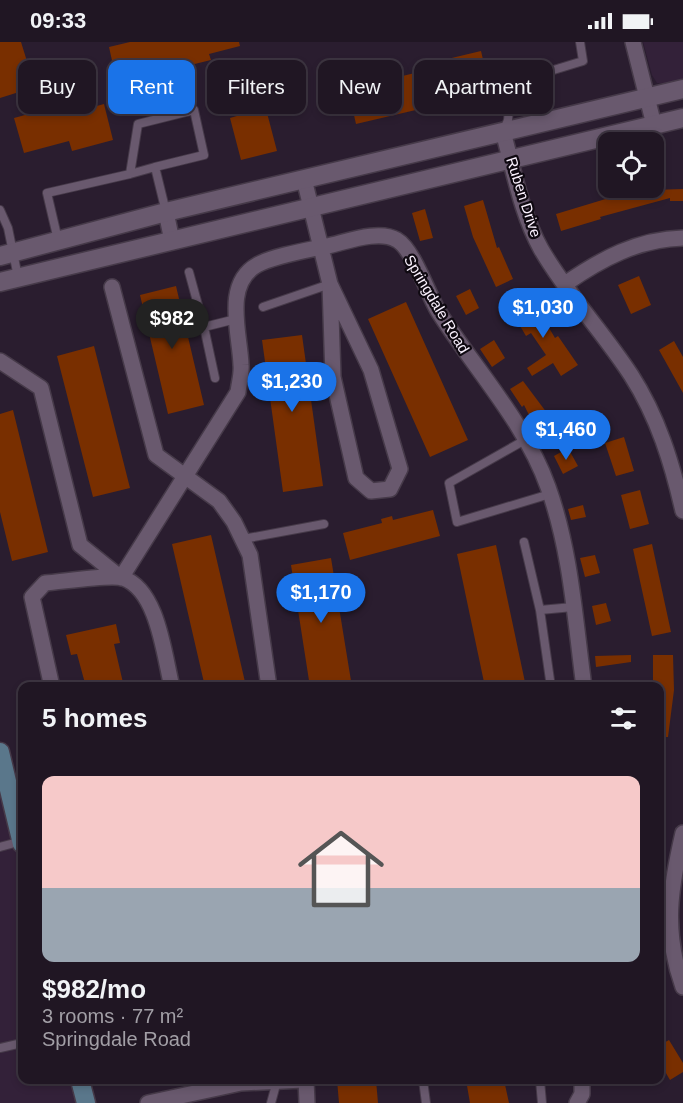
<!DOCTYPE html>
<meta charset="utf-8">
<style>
:root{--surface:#201623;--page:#2d2330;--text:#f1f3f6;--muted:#a29fa6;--line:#3d3541;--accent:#1a73e8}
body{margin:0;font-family:Helvetica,sans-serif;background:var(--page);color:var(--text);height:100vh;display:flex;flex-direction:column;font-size:22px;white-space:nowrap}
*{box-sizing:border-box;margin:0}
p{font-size:20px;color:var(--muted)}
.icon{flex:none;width:33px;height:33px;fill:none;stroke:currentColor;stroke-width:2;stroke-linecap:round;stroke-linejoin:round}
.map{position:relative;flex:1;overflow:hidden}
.details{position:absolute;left:18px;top:640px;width:646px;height:402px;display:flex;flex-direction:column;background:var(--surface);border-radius:12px;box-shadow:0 3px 9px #0003,0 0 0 2px var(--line)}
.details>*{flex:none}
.hud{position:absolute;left:18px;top:18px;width:648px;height:54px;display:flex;gap:12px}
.tools{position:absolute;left:598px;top:90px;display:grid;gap:12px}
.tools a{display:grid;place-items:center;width:66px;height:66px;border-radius:12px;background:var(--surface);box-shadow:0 3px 9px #0003,0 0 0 2px var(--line);font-size:30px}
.price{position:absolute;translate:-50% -51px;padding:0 14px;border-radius:21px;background:var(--accent);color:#fff;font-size:20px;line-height:39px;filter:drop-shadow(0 2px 3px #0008)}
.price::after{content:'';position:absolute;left:50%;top:36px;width:18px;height:14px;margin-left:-9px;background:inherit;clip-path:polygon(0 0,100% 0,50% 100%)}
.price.on{background:#222;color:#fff}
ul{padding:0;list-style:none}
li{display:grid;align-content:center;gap:12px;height:318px;padding:0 24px}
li+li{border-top:2px solid var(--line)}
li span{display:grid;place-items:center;height:186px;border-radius:12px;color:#555}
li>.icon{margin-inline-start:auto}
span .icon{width:108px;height:108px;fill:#fffc;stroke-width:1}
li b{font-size:26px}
h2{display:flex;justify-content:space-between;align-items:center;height:72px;padding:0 24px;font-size:26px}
.tag{padding:0 21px;border-radius:12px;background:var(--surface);box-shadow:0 3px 9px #0003,0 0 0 2px var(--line);font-size:21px;line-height:54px}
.tag.on{background:var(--accent);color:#fff}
.status{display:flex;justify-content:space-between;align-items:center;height:42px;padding:0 30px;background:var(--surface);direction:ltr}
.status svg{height:16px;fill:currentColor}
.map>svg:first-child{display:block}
</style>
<div class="status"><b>09:33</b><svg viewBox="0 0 49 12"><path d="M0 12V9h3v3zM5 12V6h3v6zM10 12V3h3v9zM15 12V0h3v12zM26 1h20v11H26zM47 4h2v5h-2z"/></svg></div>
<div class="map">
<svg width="683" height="1061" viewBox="0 0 683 1061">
<rect width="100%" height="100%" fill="#2a1d2f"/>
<!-- built -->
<path fill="#332139" d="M 643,0 L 683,0 L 683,38 L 665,42 L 657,41 L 652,33 Z
M 0,710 L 22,802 L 22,1038 L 80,1038 L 86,1061 L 0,1061 Z"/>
<!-- building -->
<path fill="#792f00" d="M 0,0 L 21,0 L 35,45 L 0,56 Z
M 130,0 L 239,0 L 240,4 L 209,12 L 211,18 L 117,41 L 109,5 Z
M 481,9 L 489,43 L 448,53 L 450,60 L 356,82 L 348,47 L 440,25 L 439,19 Z
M 265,21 L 276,64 L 266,67 L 277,109 L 241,118 L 230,76 L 240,73 L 229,31 Z
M 104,62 L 113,98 L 72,109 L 69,99 L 24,111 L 14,76 L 62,63 L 64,73 Z
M 642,146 L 650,146 L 651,148 L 683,147 L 683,159 L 670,159 L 670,156 L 600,175 L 601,177 L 561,189 L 556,172 Z
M 483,158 L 497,206 L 499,205 L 513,237 L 496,245 L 473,195 L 464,164 Z
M 425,167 L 433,196 L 420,199 L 412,171 Z
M 639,234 L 651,263 L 631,272 L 618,243 Z
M 176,244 L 204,363 L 168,372 L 140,253 Z
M 470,247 L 479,266 L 466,273 L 456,254 Z
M 531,255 L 555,296 L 558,294 L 578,323 L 561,334 L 553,321 L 532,334 L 527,326 L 546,313 L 531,291 L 526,294 L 510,267 Z
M 406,260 L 468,398 L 430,415 L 368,277 Z
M 302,293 L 323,444 L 283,450 L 262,298 Z
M 494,298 L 505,316 L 492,325 L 480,307 Z
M 674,299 L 683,315 L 683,351 L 659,308 Z
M 94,304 L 130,446 L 93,455 L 57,314 Z
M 523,339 L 547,371 L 556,390 L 541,397 L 524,363 L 522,365 L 510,347 Z
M 13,368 L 48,510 L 12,519 L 0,470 L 0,372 Z
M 624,395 L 634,429 L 616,434 L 605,401 Z
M 568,406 L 578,424 L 563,432 L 554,414 Z
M 640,448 L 649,482 L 630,487 L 621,453 Z
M 583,463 L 586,475 L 571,478 L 568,467 Z
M 433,468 L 440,494 L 350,518 L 343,491 L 382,481 L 381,477 L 392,474 L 393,478 Z
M 211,493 L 245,640 L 224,645 L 205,645 L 172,502 Z
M 652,502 L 671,590 L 652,594 L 633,507 Z
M 496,503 L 526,645 L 485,645 L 457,512 Z
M 595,513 L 600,531 L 585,535 L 580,516 Z
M 331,516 L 352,645 L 310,645 L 291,523 Z
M 606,561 L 611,579 L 596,583 L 592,564 Z
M 116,582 L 120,601 L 114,602 L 124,645 L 86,645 L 77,612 L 71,613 L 66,593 Z
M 631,613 L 631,620 L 596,625 L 595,614 Z
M 653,613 L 673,613 L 674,648 L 668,695 L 660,695 L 660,645 L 653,645 Z
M 669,998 L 683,1021 L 683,1030 L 670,1038 L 660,1021 L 660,1003 Z
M 337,1038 L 376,1038 L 378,1061 L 339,1061 Z
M 466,1038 L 504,1038 L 509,1061 L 470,1061 Z"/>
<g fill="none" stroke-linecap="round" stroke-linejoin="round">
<defs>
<path id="service" d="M 504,88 L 508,78 L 511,41 L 583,19 L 580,0
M 130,132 L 155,125
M 0,168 L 8,186 L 18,235
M 58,198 L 47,151 L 130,132 L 138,82 L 194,68 L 204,113 L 155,125 L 166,170
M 189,230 L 204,285
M 263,265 L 330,242
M 215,336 L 204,285 L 236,277
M 525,398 L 449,441 L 457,480 L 550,452
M 243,497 L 324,482
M 524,500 L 540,568 L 573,565
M 540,568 L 551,645
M 0,805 L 22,799
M 0,1006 L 22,1001
M 423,1038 L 426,1061
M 540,1038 L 542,1061
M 271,1061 L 277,1039"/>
<path id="minor" d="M 633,0 L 654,83
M 503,90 C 514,129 521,171 541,207 C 567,252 603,290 631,333 C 658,375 672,421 683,469
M 304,137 L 330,242 L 333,335 L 356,436 L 371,449 L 390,447 L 400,427 L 371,328 L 330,242
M 166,170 L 172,199
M 565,242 C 601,217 638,197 683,196
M 112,245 L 156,413 L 219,459 L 234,480 L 250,513 L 269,645
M 0,319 L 41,346 L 80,503 L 121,536 L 238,350 C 239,341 242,332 241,323 C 240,292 223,242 257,223 C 273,214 308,208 327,204 C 346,200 379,187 397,198 C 413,207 428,252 438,269 C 474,326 525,380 548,445 C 571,509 575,578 584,645
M 52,645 L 32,555 L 45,541 C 61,540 110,532 123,536 C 158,548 164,613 172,645
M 683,791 C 670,847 663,889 683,945
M 306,1038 L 307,1061
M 148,1061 L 241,1041 L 303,1038
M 577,1061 L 582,1052 L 582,1038"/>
<path id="tertiary" d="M 0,214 L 166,170 L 683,47
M 0,240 L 683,76"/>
<path id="secondary" d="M 0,710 L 22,802
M 80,1038 L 86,1061"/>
</defs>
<!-- service casing -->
<use href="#service" stroke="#463a49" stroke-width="10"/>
<!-- minor casing -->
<use href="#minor" stroke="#463a49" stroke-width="18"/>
<!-- tertiary casing -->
<use href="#tertiary" stroke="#463a49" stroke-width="21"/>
<!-- secondary casing -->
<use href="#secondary" stroke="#463a49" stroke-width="21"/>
<!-- service -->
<use href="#service" stroke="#69596e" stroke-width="8"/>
<!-- minor -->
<use href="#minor" stroke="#69596e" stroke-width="15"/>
<!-- tertiary -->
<use href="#tertiary" stroke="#69596e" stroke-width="18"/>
<!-- secondary -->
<use href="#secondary" stroke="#5a778b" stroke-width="18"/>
</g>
<g text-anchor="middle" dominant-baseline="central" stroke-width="4.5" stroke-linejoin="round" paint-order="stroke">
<!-- street labels -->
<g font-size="15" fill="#faf1fe" stroke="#0f0911">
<text transform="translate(524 155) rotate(72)">Ruben Drive</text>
<text transform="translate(437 262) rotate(59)">Springdale Road</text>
</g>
</g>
</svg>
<div class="tools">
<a><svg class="icon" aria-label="locate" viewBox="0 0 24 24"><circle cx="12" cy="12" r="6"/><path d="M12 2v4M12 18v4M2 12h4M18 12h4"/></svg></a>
</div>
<b class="price" style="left:543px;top:297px">$1,030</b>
<b class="price on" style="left:172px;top:308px">$982</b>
<b class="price" style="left:292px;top:371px">$1,230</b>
<b class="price" style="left:566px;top:419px">$1,460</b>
<b class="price" style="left:321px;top:582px">$1,170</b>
<div class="hud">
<a class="tag">Buy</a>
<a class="tag on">Rent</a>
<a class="tag">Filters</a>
<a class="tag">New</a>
<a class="tag">Apartment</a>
</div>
<section class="details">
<h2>5 homes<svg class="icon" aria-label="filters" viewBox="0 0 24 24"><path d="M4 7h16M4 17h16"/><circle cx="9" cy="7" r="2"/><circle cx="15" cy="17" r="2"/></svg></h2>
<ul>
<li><span style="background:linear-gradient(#f6c9c9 60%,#9aa5b1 0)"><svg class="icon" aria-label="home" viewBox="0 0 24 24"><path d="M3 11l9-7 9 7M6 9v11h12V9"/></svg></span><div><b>$982/mo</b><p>3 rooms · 77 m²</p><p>Springdale Road</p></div></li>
</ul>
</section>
</div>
